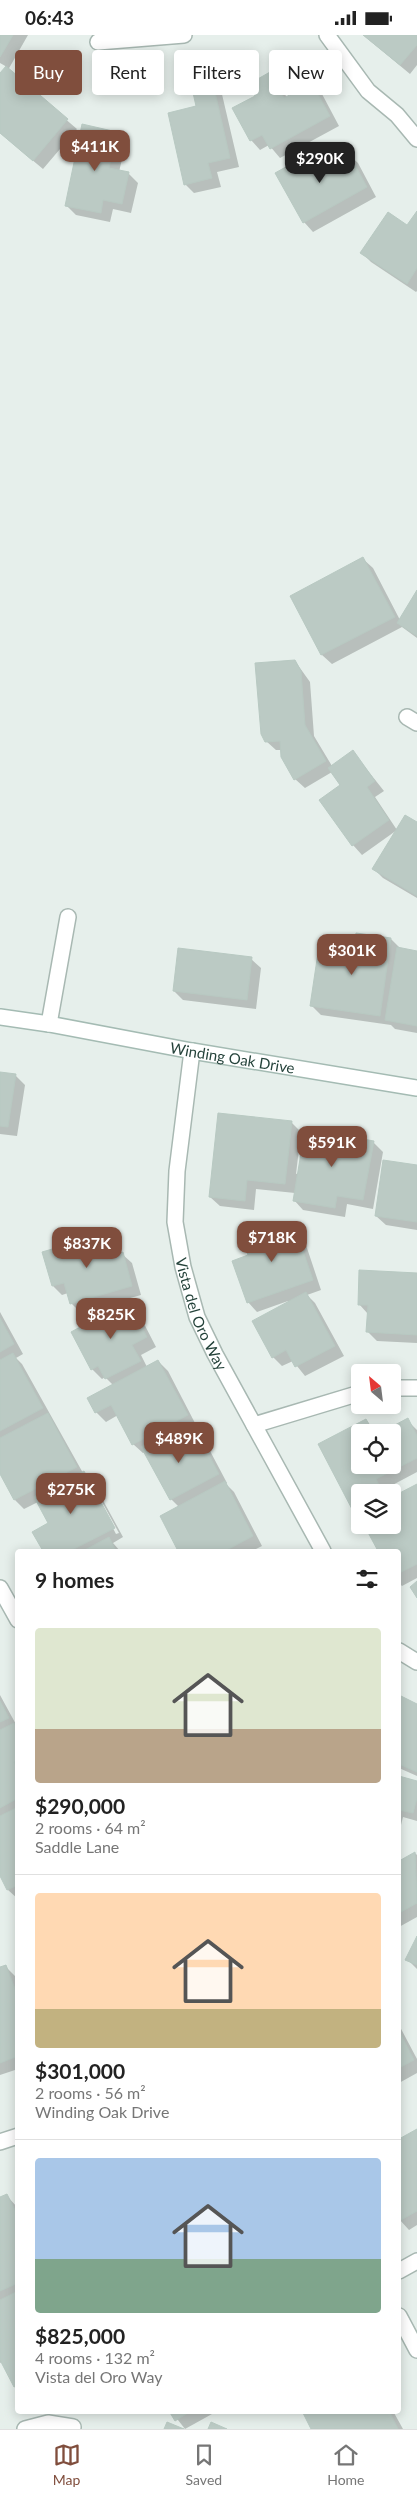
<!DOCTYPE html>
<meta charset="utf-8">
<style>
:root{--surface:#fff;--page:#f6f6f6;--text:#222;--muted:#767676;--line:#e0e0e0;--accent:#804e3d}
body{margin:0;font-family:Lato,sans-serif;background:var(--page);color:var(--text);height:100vh;display:flex;flex-direction:column;font-size:19px;white-space:nowrap}
*{box-sizing:border-box;margin:0}
p{font-size:16px;color:var(--muted)}
.icon{flex:none;width:28px;height:28px;fill:none;stroke:currentColor;stroke-width:2;stroke-linecap:round;stroke-linejoin:round}
.map{position:relative;flex:1;overflow:hidden}
.drawer{position:absolute;left:15px;top:1514px;width:386px;height:865px;display:flex;flex-direction:column;background:var(--surface);border-radius:5px;box-shadow:0 2px 12px #0003}
.drawer>*{flex:none}
.guide{position:absolute;left:15px;top:15px;width:388px;height:45px;display:flex;gap:10px}
.needle{width:32px;rotate:332deg}
.fabs{position:absolute;left:351px;top:1329px;display:grid;gap:10px}
.fabs a{display:grid;place-items:center;width:50px;height:50px;border-radius:5px;background:var(--surface);box-shadow:0 2px 12px #0003;font-size:25px}
.price{position:absolute;translate:-50% -42px;padding:0 11px;border-radius:10px;background:var(--accent);color:#fff;font-size:16px;line-height:32px;filter:drop-shadow(0 1px 2px #0008)}
.price::after{content:'';position:absolute;left:50%;top:30px;width:15px;height:11px;margin-left:-8px;background:inherit;clip-path:polygon(0 0,100% 0,50% 100%)}
.price.current{background:#222;color:#fff}
ul{padding:0;list-style:none}
li{display:grid;align-content:center;gap:10px;height:265px;padding:0 20px}
li+li{border-top:1px solid var(--line)}
li span{display:grid;place-items:center;height:155px;border-radius:5px;color:#555}
li>.icon{margin-inline-start:auto}
span .icon{width:90px;height:90px;fill:#fffc;stroke-width:1}
li b{font-size:21px}
h2{display:flex;justify-content:space-between;align-items:center;height:60px;padding:0 20px;font-size:21px}
.pill{padding:0 18px;border-radius:5px;background:var(--surface);box-shadow:0 2px 12px #0003;font-size:18px;line-height:45px}
.pill.current{background:var(--accent);color:#fff}
.status{display:flex;justify-content:space-between;align-items:center;height:35px;padding:0 25px;background:var(--surface);direction:ltr}
.status svg{height:14px;fill:currentColor}
.dock{display:flex;justify-content:space-around;align-items:center;height:70px;border-top:1px solid var(--line);background:var(--surface);font-size:14px;color:var(--muted)}
.dock a{display:grid;justify-items:center;gap:2px}
.dock .current{color:var(--accent)}
.map>svg:first-child{display:block}
</style>
<div class="status"><b>06:43</b><svg viewBox="0 0 49 12"><path d="M0 12V9h3v3zM5 12V6h3v6zM10 12V3h3v9zM15 12V0h3v12zM26 1h20v11H26zM47 4h2v5h-2z"/></svg></div>
<div class="map">
<svg width="417" height="2394" viewBox="0 0 417 2394">
<rect width="100%" height="100%" fill="#e6efeb"/>
<!-- shadow -->
<path fill="#0003" fill-rule="evenodd" d="M 0,0 L 28,0 L 8,35 L 77,94 L 43,134 L 0,98 L 0,40 L 7,32 L 0,28 Z
M 363,0 L 417,0 L 417,30 L 410,39 Z
M 270,39 L 279,48 L 287,63 L 312,50 L 322,59 L 339,91 L 280,123 L 269,110 L 260,115 L 251,105 L 257,61 Z
M 212,45 L 221,55 L 239,132 L 217,137 L 221,152 L 194,158 L 185,149 L 198,72 Z
M 116,98 L 126,107 L 119,137 L 128,138 L 138,148 L 131,178 L 113,174 L 110,187 L 76,180 L 66,170 Z
M 348,119 L 358,128 L 376,162 L 313,197 L 304,187 L 311,120 L 322,133 Z
M 417,178 L 417,256 L 416,257 L 371,227 L 362,218 L 408,192 Z
M 363,524 L 373,533 L 400,585 L 417,558 L 417,603 L 402,592 L 332,629 L 322,620 L 292,561 Z
M 295,626 L 310,647 L 314,701 L 332,731 L 353,717 L 384,756 L 375,762 L 397,795 L 417,788 L 417,863 L 383,843 L 374,834 L 397,795 L 362,820 L 353,810 L 342,751 L 332,737 L 305,753 L 295,744 L 282,715 L 276,715 L 266,706 Z
M 391,904 L 401,914 L 417,917 L 417,998 L 395,994 L 391,990 L 321,980 L 311,970 L 354,917 Z
M 251,924 L 261,933 L 256,974 L 183,965 L 174,956 Z
M 0,1038 L 15,1040 L 25,1050 L 17,1101 L 0,1099 Z
M 291,1087 L 301,1097 L 296,1139 L 373,1107 L 383,1117 L 373,1174 L 347,1169 L 345,1182 L 303,1175 L 294,1165 L 295,1158 L 256,1154 L 254,1175 L 220,1171 L 210,1162 Z
M 417,1131 L 417,1195 L 386,1190 L 376,1181 Z
M 292,1189 L 302,1198 L 321,1255 L 307,1260 L 315,1268 L 344,1321 L 305,1341 L 293,1326 L 282,1331 L 273,1322 L 288,1266 L 257,1277 L 248,1267 L 250,1221 Z
M 100,1202 L 110,1211 L 113,1222 L 122,1219 L 132,1228 L 141,1260 L 80,1277 L 71,1268 L 68,1258 L 62,1260 L 53,1251 Z
M 417,1240 L 417,1308 L 377,1306 L 368,1297 L 368,1279 L 359,1269 Z
M 128,1268 L 138,1277 L 156,1312 L 141,1320 L 147,1332 L 158,1326 L 168,1336 L 196,1390 L 178,1400 L 187,1411 L 200,1404 L 209,1414 L 227,1448 L 226,1449 L 234,1457 L 262,1511 L 252,1516 L 180,1516 L 161,1481 L 179,1472 L 171,1464 L 145,1417 L 143,1418 L 133,1409 L 118,1380 L 106,1387 L 96,1377 L 89,1363 L 113,1350 L 105,1342 L 102,1344 L 92,1334 Z
M 0,1277 L 23,1319 L 16,1323 L 22,1329 L 83,1438 L 93,1447 L 123,1502 L 113,1508 L 120,1516 L 44,1516 L 34,1497 L 50,1488 L 38,1467 L 24,1474 L 15,1465 L 0,1436 ZM 89,1447 L 91,1447 L 119,1498 L 116,1499 Z
M 366,1385 L 377,1398 L 360,1398 L 360,1430 L 392,1430 L 407,1385 L 417,1395 L 417,1437 L 385,1454 L 387,1458 L 360,1458 L 360,1481 L 354,1475 L 320,1410 Z
M 417,1451 L 417,1543 L 402,1551 L 399,1548 L 399,1516 L 379,1516 L 365,1490 L 392,1490 Z
M 0,1660 L 18,1693 L 18,1864 L 8,1855 L 0,1839 Z
M 399,1661 L 417,1670 L 417,1741 L 399,1733 Z
M 399,1742 L 417,1747 L 417,1786 L 403,1782 L 399,1798 Z
M 415,1818 L 417,1820 L 417,1882 L 399,1892 L 399,1823 L 400,1826 Z
M 417,1903 L 417,1934 L 407,1924 Z
M 6,1932 L 15,1941 L 18,1948 L 18,2034 L 0,2040 L 0,1934 Z
M 399,1990 L 417,2024 L 417,2038 L 399,2048 Z
M 417,2096 L 417,2190 L 409,2195 L 399,2184 L 399,2099 L 402,2104 Z
M 7,2161 L 18,2173 L 18,2354 L 2,2327 L 0,2328 L 0,2164 Z
M 171,2376 L 210,2376 L 212,2379 L 185,2394 Z
M 304,2376 L 393,2376 L 403,2394 L 313,2394 Z"/>
<!-- building -->
<path fill="#bbcac4" stroke="#b8c9c2" d="M 0,0 L 13,0 L 0,22 Z
M 363,0 L 417,0 L 417,10 L 400,30 Z
M 6,31 L 68,84 L 33,126 L 0,98 L 0,38 Z
M 270,37 L 284,63 L 312,48 L 330,81 L 270,114 L 262,100 L 250,106 L 232,73 L 255,61 L 249,49 Z
M 212,44 L 230,123 L 208,128 L 212,143 L 184,150 L 168,78 L 196,71 L 191,49 Z
M 82,89 L 117,97 L 109,133 L 129,137 L 122,169 L 103,165 L 101,178 L 65,171 Z
M 348,117 L 367,152 L 303,188 L 275,138 L 311,118 L 319,133 Z
M 417,176 L 417,233 L 407,249 L 360,218 L 388,177 L 407,190 Z
M 363,522 L 395,582 L 321,620 L 290,561 Z
M 417,555 L 417,601 L 397,588 Z
M 295,625 L 301,636 L 305,690 L 326,726 L 294,745 L 281,722 L 280,706 L 265,707 L 261,699 L 255,628 Z
M 353,715 L 375,746 L 367,752 L 389,785 L 352,811 L 319,765 L 340,750 L 328,733 Z
M 405,780 L 417,787 L 417,861 L 372,834 Z
M 356,898 L 391,903 L 380,981 L 310,971 L 319,911 L 353,915 Z
M 397,912 L 417,916 L 417,991 L 385,985 Z
M 178,913 L 252,922 L 247,965 L 173,956 Z
M 0,1037 L 16,1039 L 8,1092 L 0,1091 Z
M 218,1078 L 292,1086 L 285,1149 L 247,1145 L 245,1166 L 209,1162 Z
M 305,1094 L 374,1106 L 363,1165 L 337,1161 L 335,1173 L 293,1166 Z
M 383,1125 L 417,1130 L 417,1187 L 375,1181 Z
M 293,1187 L 313,1245 L 247,1268 L 232,1226 L 248,1220 L 243,1205 Z
M 101,1200 L 107,1222 L 123,1217 L 132,1251 L 70,1269 L 64,1248 L 52,1251 L 42,1217 Z
M 359,1235 L 417,1238 L 417,1300 L 366,1297 L 368,1270 L 358,1270 Z
M 306,1257 L 335,1311 L 295,1332 L 286,1315 L 272,1323 L 252,1286 Z
M 128,1266 L 147,1302 L 132,1310 L 141,1326 L 105,1344 L 98,1331 L 91,1335 L 71,1297 Z
M 0,1283 L 14,1309 L 0,1317 Z
M 13,1318 L 43,1373 L 0,1396 L 0,1325 Z
M 158,1325 L 188,1380 L 132,1410 L 111,1370 L 95,1378 L 87,1363 Z
M 48,1378 L 77,1432 L 14,1465 L 0,1439 L 0,1403 Z
M 408,1383 L 417,1401 L 417,1423 L 376,1444 L 383,1458 L 360,1458 L 360,1473 L 353,1476 L 318,1409 L 366,1384 L 374,1398 L 360,1398 L 360,1430 L 392,1430 L 392,1398 L 380,1398 Z
M 174,1394 L 184,1412 L 200,1403 L 219,1439 L 170,1465 L 141,1412 Z
M 84,1436 L 115,1493 L 70,1516 L 43,1516 L 32,1497 L 48,1488 L 34,1462 Z
M 225,1446 L 253,1501 L 225,1516 L 178,1516 L 160,1481 Z
M 417,1449 L 417,1529 L 399,1538 L 399,1516 L 378,1516 L 364,1490 L 392,1490 L 392,1462 Z
M 109,1502 L 116,1516 L 83,1516 Z
M 417,1546 L 417,1563 L 410,1552 Z
M 399,1660 L 417,1669 L 417,1737 L 399,1729 Z
M 0,1666 L 9,1683 L 0,1687 Z
M 14,1688 L 18,1694 L 18,1725 L 14,1727 L 18,1734 L 18,1763 L 0,1773 L 0,1695 Z
M 399,1741 L 417,1746 L 417,1763 L 413,1778 L 399,1775 Z
M 18,1772 L 18,1850 L 7,1855 L 0,1841 L 0,1781 Z
M 415,1817 L 417,1868 L 399,1878 L 399,1826 Z
M 417,1901 L 417,1930 L 405,1925 Z
M 6,1930 L 18,1962 L 18,2021 L 0,2028 L 0,1932 Z
M 399,1996 L 414,2025 L 399,2033 Z
M 417,2094 L 417,2176 L 399,2186 L 399,2104 Z
M 7,2159 L 18,2181 L 18,2248 L 0,2256 L 0,2162 Z
M 18,2256 L 18,2350 L 14,2352 L 0,2325 L 0,2265 Z
M 169,2376 L 191,2376 L 175,2386 Z
M 302,2376 L 389,2376 L 398,2394 L 311,2394 Z
M 167,2387 L 184,2394 L 164,2394 Z
M 211,2387 L 227,2394 L 208,2394 Z"/>
<g fill="none" stroke-linecap="round" stroke-linejoin="round">
<defs>
<g id="street">
<path d="M 327,0 L 368,56 L 397,80 L 417,104"/>
<path d="M 98,7 L 184,0"/>
<path d="M 407,682 L 417,688"/>
<path d="M 49,989 L 68,882"/>
<path id="s1" d="M 192,1016 L 177,1136 L 175,1187 L 183,1232 L 197,1282 L 215,1319 L 323,1516"/>
<path d="M 392,1353 L 417,1353"/>
<path d="M 254,1390 L 360,1358"/>
<path d="M 0,1553 L 18,1585"/>
<path d="M 399,1616 L 417,1627"/>
<path d="M 0,2107 L 18,2101"/>
<path d="M 399,2236 L 417,2226"/>
<path d="M 399,2281 L 417,2315"/>
<path d="M 25,2394 L 48,2388 L 73,2392"/>
</g>
<g id="secondary">
<path id="s2" d="M 0,982 L 49,989 L 192,1016 L 417,1053"/>
</g>
</defs>
<!-- street casing -->
<use href="#street" stroke="#a8b8b2" stroke-width="18"/>
<!-- secondary casing -->
<use href="#secondary" stroke="#a4bbb3" stroke-width="18"/>
<!-- street -->
<use href="#street" stroke="#fff" stroke-width="15"/>
<!-- secondary -->
<use href="#secondary" stroke="#fff" stroke-width="15"/>
</g>
<g text-anchor="middle" dominant-baseline="central" stroke-width="5" stroke-linejoin="round" paint-order="stroke">
<!-- street labels -->
<g font-size="15" fill="#24423a" stroke="#f7fbf9">
<text stroke="none"><textPath href="#s2" startOffset="236">Winding Oak Drive</textPath></text>
<text stroke="none"><textPath href="#s1" startOffset="268">Vista del Oro Way</textPath></text>
</g>
</g>
</svg>
<div class="fabs">
<a><svg class="needle" viewBox="-14 -14 28 28"><path d="M0-13l5 13h-10z" fill="#e53935"/><path d="M0 13l5-13h-10z" fill="#767676"/></svg></a>
<a><svg class="icon" aria-label="locate" viewBox="0 0 24 24"><circle cx="12" cy="12" r="6"/><path d="M12 2v4M12 18v4M2 12h4M18 12h4"/></svg></a>
<a><svg class="icon" aria-label="layers" viewBox="0 0 24 24"><path d="M12 4l9 5-9 5-9-5zM3 14l9 5 9-5"/></svg></a>
</div>
<b class="price" style="left:95px;top:137px">$411K</b>
<b class="price current" style="left:320px;top:149px">$290K</b>
<b class="price" style="left:352px;top:941px">$301K</b>
<b class="price" style="left:332px;top:1133px">$591K</b>
<b class="price" style="left:272px;top:1228px">$718K</b>
<b class="price" style="left:87px;top:1234px">$837K</b>
<b class="price" style="left:111px;top:1305px">$825K</b>
<b class="price" style="left:179px;top:1429px">$489K</b>
<b class="price" style="left:71px;top:1480px">$275K</b>
<div class="guide">
<a class="pill current">Buy</a>
<a class="pill">Rent</a>
<a class="pill">Filters</a>
<a class="pill">New</a>
</div>
<section class="drawer">
<h2>9 homes<svg class="icon" aria-label="filters" viewBox="0 0 24 24"><path d="M4 7h16M4 17h16"/><circle cx="9" cy="7" r="2"/><circle cx="15" cy="17" r="2"/></svg></h2>
<ul>
<li><span style="background:linear-gradient(#dfe7d0 65%,#b9a48a 0)"><svg class="icon" aria-label="home" viewBox="0 0 24 24"><path d="M3 11l9-7 9 7M6 9v11h12V9"/></svg></span><div><b>$290,000</b><p>2 rooms · 64 m²</p><p>Saddle Lane</p></div></li>
<li><span style="background:linear-gradient(#ffd9b3 75%,#c2b280 0)"><svg class="icon" aria-label="home" viewBox="0 0 24 24"><path d="M3 11l9-7 9 7M6 9v11h12V9"/></svg></span><div><b>$301,000</b><p>2 rooms · 56 m²</p><p>Winding Oak Drive</p></div></li>
<li><span style="background:linear-gradient(#a9c7e8 65%,#7fa58c 0)"><svg class="icon" aria-label="home" viewBox="0 0 24 24"><path d="M3 11l9-7 9 7M6 9v11h12V9"/></svg></span><div><b>$825,000</b><p>4 rooms · 132 m²</p><p>Vista del Oro Way</p></div></li>
</ul>
</section>
</div>
<nav class="dock">
<a class="current"><svg class="icon" aria-label="map" viewBox="0 0 24 24"><path d="M3 6l6-2 6 2 6-2v14l-6 2-6-2-6 2zM9 4v14M15 6v14"/></svg>Map</a>
<a><svg class="icon" aria-label="saved" viewBox="0 0 24 24"><path d="M7 4h10v16l-5-4-5 4z"/></svg>Saved</a>
<a><svg class="icon" aria-label="home" viewBox="0 0 24 24"><path d="M3 11l9-7 9 7M6 9v11h12V9"/></svg>Home</a>
</nav>
